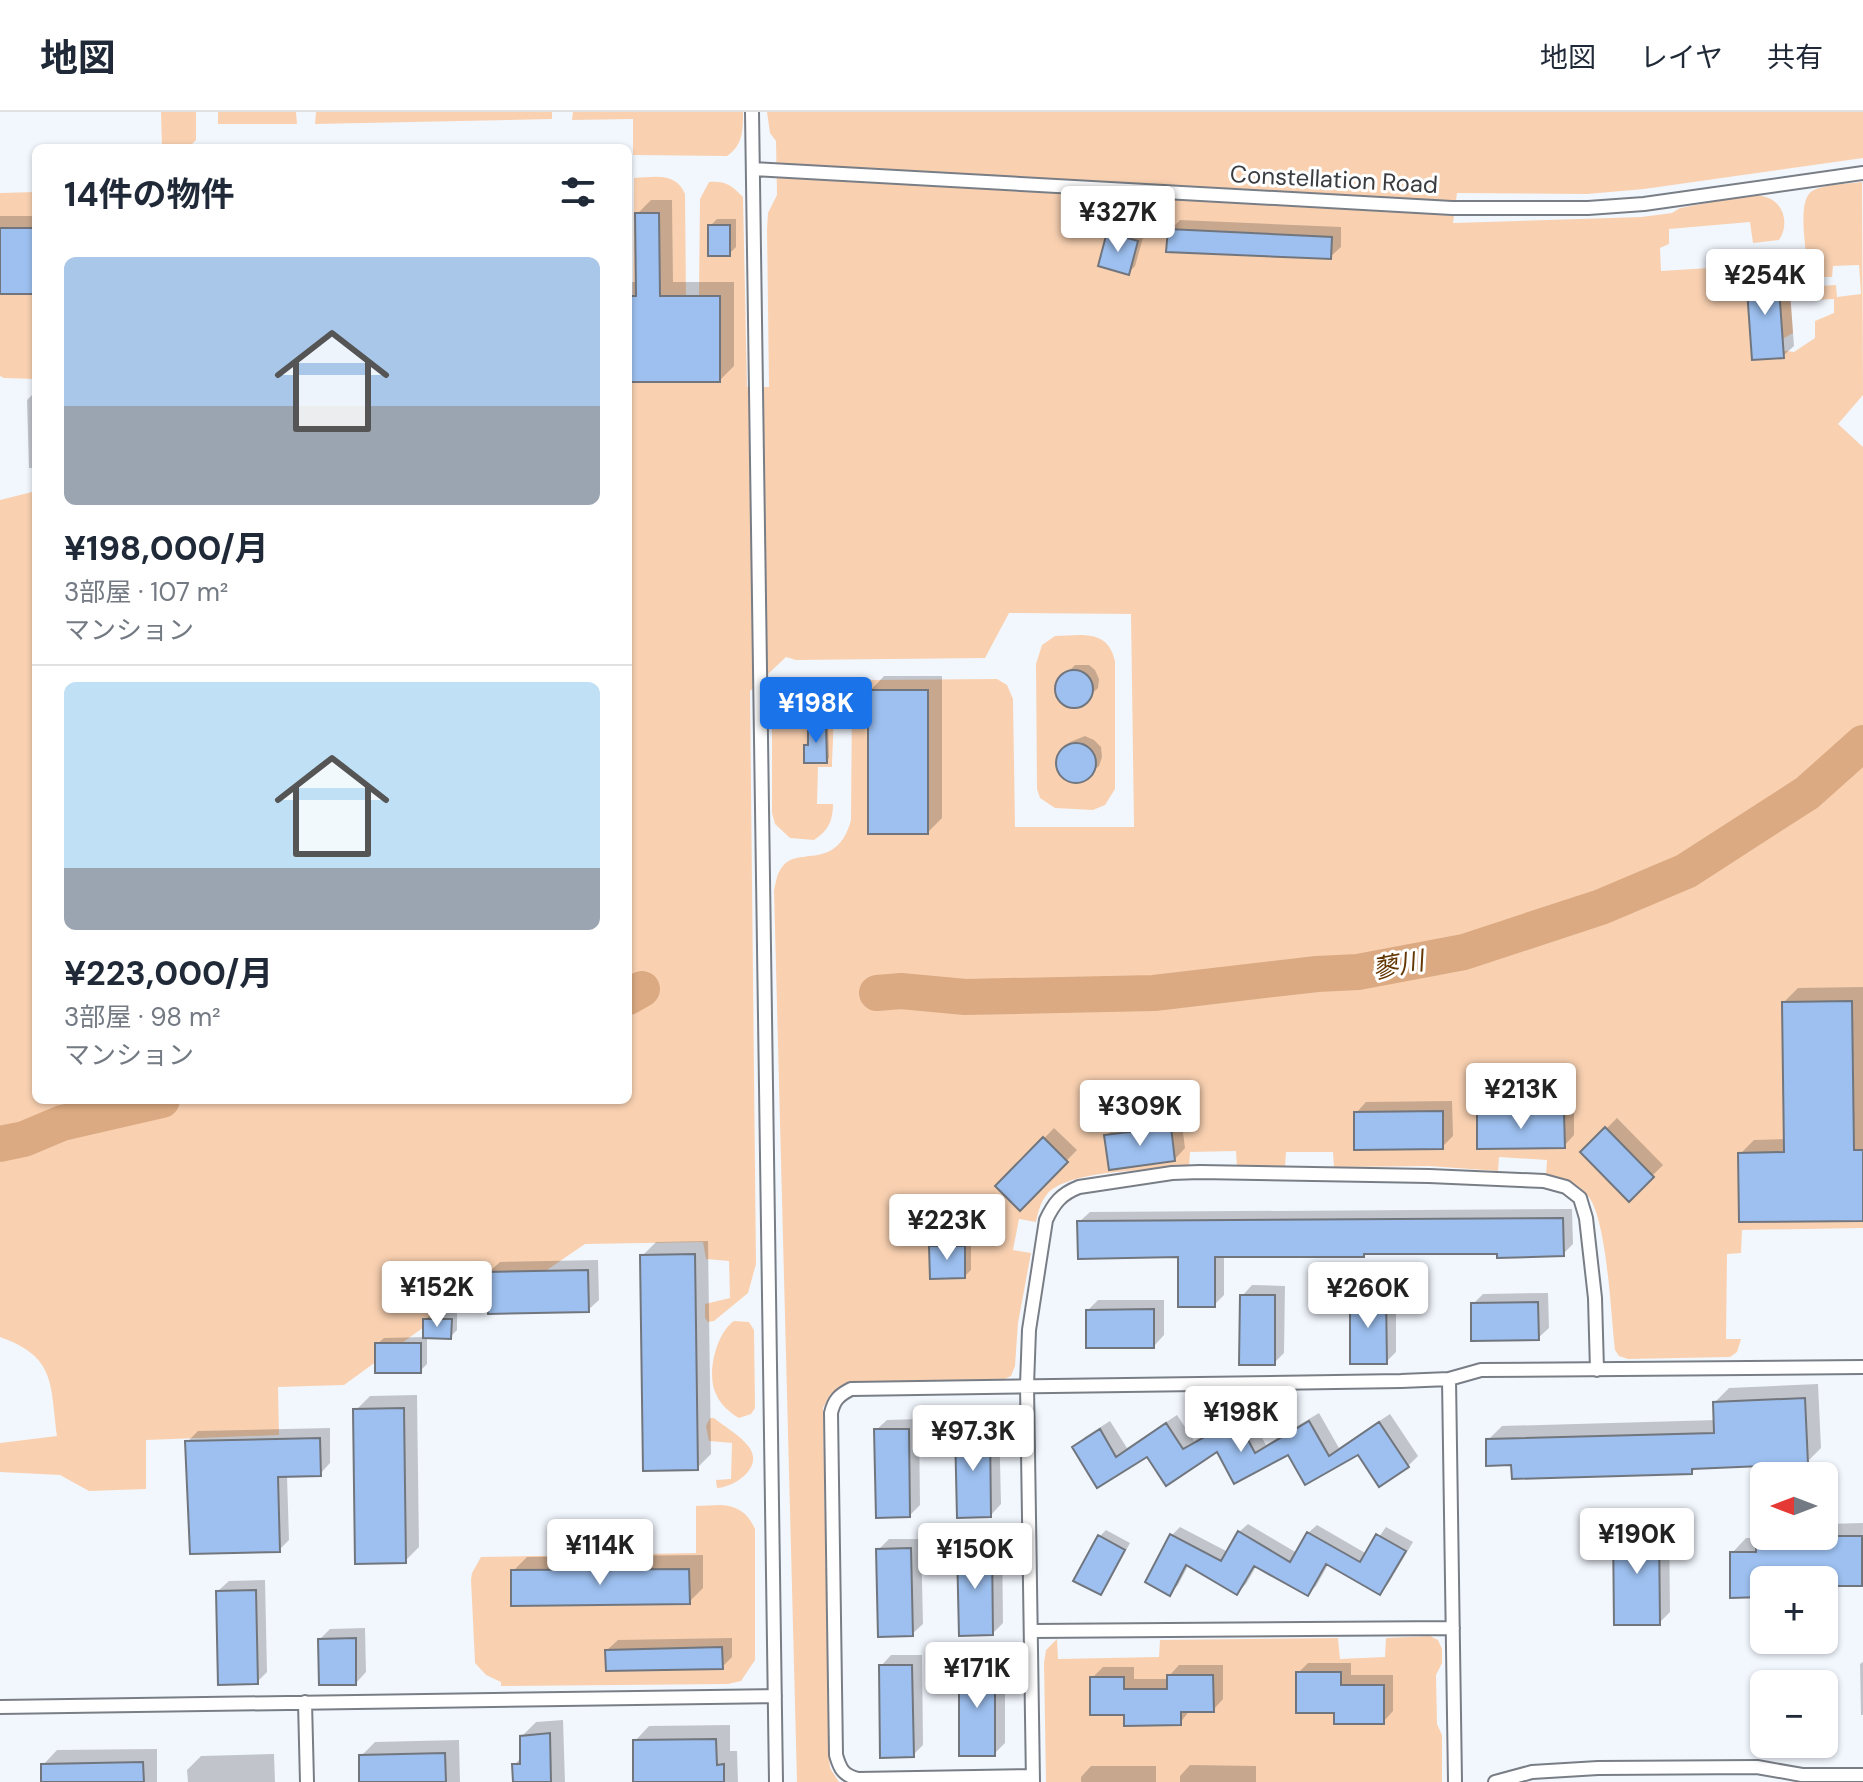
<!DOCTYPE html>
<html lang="ja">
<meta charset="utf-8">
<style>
:root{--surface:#fff;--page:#f6f6f7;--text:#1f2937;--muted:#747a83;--line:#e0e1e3;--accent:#1a73e8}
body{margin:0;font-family:"DM Sans","Noto Sans JP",sans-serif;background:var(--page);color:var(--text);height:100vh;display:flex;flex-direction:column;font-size:30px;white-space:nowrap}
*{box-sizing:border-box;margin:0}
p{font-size:26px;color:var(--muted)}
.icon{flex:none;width:44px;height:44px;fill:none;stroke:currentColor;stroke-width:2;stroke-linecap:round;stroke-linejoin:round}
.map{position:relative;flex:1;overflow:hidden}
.details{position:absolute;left:32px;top:32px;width:600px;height:960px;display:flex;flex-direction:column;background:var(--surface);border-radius:12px;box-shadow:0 2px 6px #0004}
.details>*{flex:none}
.needle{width:52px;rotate:270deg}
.controls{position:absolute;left:1750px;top:1350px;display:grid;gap:16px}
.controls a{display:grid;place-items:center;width:88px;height:88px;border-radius:12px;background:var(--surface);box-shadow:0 2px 6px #0004;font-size:40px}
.price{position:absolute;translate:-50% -68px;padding:0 18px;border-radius:8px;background:#fff;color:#222;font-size:26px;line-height:52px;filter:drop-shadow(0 2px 4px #0008)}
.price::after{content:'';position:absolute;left:50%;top:48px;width:24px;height:18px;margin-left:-12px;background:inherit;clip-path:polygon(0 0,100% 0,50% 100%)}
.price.selected{background:var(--accent);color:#fff}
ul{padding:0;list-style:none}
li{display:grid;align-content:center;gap:16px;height:424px;padding:0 32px}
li+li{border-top:2px solid var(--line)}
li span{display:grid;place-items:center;height:248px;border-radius:12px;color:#555}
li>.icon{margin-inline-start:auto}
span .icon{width:144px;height:144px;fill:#fffc;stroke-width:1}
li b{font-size:34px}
h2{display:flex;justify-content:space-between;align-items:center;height:96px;padding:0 32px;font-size:34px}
header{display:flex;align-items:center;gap:48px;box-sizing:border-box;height:112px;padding:0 40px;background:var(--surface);border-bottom:2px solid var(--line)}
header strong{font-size:38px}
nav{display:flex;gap:44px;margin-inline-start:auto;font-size:28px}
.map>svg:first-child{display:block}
</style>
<header>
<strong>地図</strong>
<nav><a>地図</a><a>レイヤ</a><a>共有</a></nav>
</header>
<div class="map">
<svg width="1863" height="1670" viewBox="0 0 1863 1670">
<rect width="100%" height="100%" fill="#f2f7fe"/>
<!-- green -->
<path fill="#f9d1b1" d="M 161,0 L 196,0 L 196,28 L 188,36 L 162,36 Z
M 218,0 L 296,0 L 297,12 L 218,12 Z
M 316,0 L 552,0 L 552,7 L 315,12 Z
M 573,0 L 743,0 C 743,19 743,33 727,44 L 633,43 L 633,7 L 572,8 Z
M 767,0 L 1863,0 L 1863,46 L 1644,77 L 1587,82 L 1457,81 L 1453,111 L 1641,105 L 1672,101 L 1680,96 C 1698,93 1748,82 1762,84 C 1784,88 1790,112 1779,128 L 1753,131 L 1750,110 L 1669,117 L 1669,132 L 1660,136 L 1661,159 L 1774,152 L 1789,165 L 1793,221 L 1779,229 L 1780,238 L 1794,240 L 1815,226 L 1815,209 L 1834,201 L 1834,187 L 1814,188 L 1814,178 L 1819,174 L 1836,173 L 1837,185 L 1861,182 L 1859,153 L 1833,154 L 1832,165 L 1815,165 L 1808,159 C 1807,142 1796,89 1812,79 C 1824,72 1847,72 1862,70 L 1863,283 L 1838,312 L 1863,335 L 1863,1116 L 1742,1118 L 1741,1141 L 1727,1142 L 1726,1227 L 1741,1227 L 1737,1240 L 1730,1245 L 1628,1247 L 1619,1244 L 1615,1238 C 1611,1203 1607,1111 1589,1085 C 1579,1072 1561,1064 1546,1063 L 1547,1048 L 1499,1045 L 1498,1059 L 1429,1054 L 1334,1055 L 1333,1040 L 1286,1040 L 1285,1055 L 1237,1055 L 1236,1039 L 1190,1040 L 1189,1056 C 1154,1058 1072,1057 1048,1081 C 1041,1089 1038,1100 1036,1110 L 1019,1107 L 1013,1138 L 1031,1141 L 1018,1211 L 1015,1254 L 1011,1264 L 998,1270 L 852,1269 L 830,1283 L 823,1296 L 829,1643 L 830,1656 L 839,1670 L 797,1670 L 774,778 C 776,770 777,760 783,754 C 798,734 837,760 851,708 L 852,586 L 857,575 L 866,568 L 997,567 L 1007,573 L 1013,587 L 1015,715 L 1134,715 L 1131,502 L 1009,501 L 985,546 L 796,548 L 786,545 L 750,579 L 756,1152 L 748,1181 L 714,1209 L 708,1210 L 705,1206 L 705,1192 L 730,1186 L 729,1149 L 706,1147 L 703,1130 L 585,1132 L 497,1192 L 453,1194 L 344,1273 L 278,1275 L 279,1323 L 146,1328 L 146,1377 L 89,1379 L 60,1363 L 0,1360 L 0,1331 L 57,1324 C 50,1271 56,1245 0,1225 L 0,388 L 36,379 L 36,988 L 628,988 L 628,186 L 633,184 L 634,66 C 654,65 676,60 685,82 L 686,185 L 699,184 L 700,87 L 709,70 C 726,69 731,73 743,85 L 747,275 L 769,275 L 767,117 L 768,101 L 777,83 L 776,29 L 770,21 Z
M 36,80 L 36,267 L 4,266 L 0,264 L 0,81 Z
M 1055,524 C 1082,523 1108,517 1115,549 L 1115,677 L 1105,693 L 1093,698 L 1055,696 L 1040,686 L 1037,677 L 1036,552 L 1042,533 Z
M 795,566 L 820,571 C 839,593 832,627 832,655 L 818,655 L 817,692 L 833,692 C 833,709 828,719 814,728 L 790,726 L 775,712 L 772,701 L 772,593 L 778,575 Z
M 734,1209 L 749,1210 L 754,1218 L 755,1296 L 751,1302 L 739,1306 C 730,1301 720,1292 716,1282 C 706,1263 716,1221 734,1209 Z
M 710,1306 L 714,1306 C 725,1315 741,1324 749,1335 C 764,1355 735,1375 717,1376 L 716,1368 L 731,1367 L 732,1331 L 709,1329 L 706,1314 Z
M 721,1393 C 738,1394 748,1401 755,1417 L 755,1548 L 741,1569 L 728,1572 L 501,1574 L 501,1570 L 486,1563 L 475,1551 L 471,1468 L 472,1461 L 481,1445 L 696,1441 L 696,1394 Z
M 1430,1524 L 1438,1528 L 1442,1537 L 1442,1551 L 1436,1563 L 1437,1612 L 1442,1623 L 1442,1670 L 1046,1670 L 1044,1551 L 1046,1538 L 1057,1527 L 1058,1547 L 1159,1545 L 1160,1528 L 1338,1526 L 1340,1547 L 1385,1545 L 1386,1526 Z"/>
<!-- shadow -->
<path fill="#0003" d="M 651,88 L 672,88 L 673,170 L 734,170 L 734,254 L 720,268 L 628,268 L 628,170 L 638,170 L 637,102 Z
M 0,104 L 36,104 L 36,180 L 0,180 Z
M 717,107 L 736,107 L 736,135 L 729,142 L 710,114 Z
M 1180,108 L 1341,115 L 1341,135 L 1330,145 L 1170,118 Z
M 1116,115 L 1144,122 L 1135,154 L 1128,161 L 1109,121 Z
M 1788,152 L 1794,234 L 1783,244 L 1748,165 L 1759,154 Z
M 34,281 L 36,281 L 36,356 L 29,356 L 27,288 Z
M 1075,553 L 1089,553 L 1095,558 L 1099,567 L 1098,576 L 1079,594 L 1072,595 L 1063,591 L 1058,584 L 1056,576 L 1059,569 Z
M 884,564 L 942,564 L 942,706 L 928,720 L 870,579 Z
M 812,611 L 828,611 L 829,646 L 826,649 L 806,634 Z
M 1085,624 L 1094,628 L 1101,635 L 1102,645 L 1099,654 L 1091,661 L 1078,669 L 1068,668 L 1058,656 L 1058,646 L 1070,630 Z
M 1863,875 L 1863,1107 L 1740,1042 L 1754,1028 L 1786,1027 L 1784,890 L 1798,876 Z
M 1452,989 L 1453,1024 L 1442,1035 L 1356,1001 L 1366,990 Z
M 1574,991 L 1574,1023 L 1564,1034 L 1479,1002 L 1489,992 Z
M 1181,1005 L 1185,1036 L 1175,1047 L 1106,1024 L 1117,1014 Z
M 1617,1006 L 1663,1053 L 1629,1087 L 1583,1040 Z
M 1054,1016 L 1077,1038 L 1020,1096 L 998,1074 Z
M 1572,1097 L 1573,1132 L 1563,1142 L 1366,1140 L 1363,1143 L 1224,1143 L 1224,1183 L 1214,1193 L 1180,1143 L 1079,1110 L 1090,1100 Z
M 971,1128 L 971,1158 L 965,1164 L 931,1135 L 938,1129 Z
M 708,1129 L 711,1342 L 697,1356 L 642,1144 L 656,1130 Z
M 598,1148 L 599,1188 L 588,1198 L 489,1160 L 500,1150 Z
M 1252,1173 L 1285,1174 L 1284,1241 L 1274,1251 L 1242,1184 Z
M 1362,1173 L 1396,1173 L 1396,1240 L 1386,1250 L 1352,1184 Z
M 1548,1181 L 1549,1216 L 1538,1226 L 1473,1192 L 1483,1182 Z
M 1098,1188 L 1164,1188 L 1164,1223 L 1154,1234 L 1088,1198 Z
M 432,1201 L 457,1201 L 457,1218 L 450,1225 L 427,1224 L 427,1252 L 420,1259 L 377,1232 L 384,1226 L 425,1225 L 425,1208 Z
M 1818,1272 L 1821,1336 L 1807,1350 L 1697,1355 L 1692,1360 L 1513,1351 L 1488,1328 L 1502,1314 L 1716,1308 L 1715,1290 L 1729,1276 Z
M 417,1283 L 419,1435 L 405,1449 L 356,1298 L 370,1284 Z
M 1247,1299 L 1266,1333 L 1319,1301 L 1339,1336 L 1390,1302 L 1418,1344 L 1408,1354 L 1358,1340 L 1306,1370 L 1288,1340 L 1235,1369 L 1217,1337 L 1147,1342 L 1098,1373 L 1075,1335 L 1085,1325 L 1110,1309 L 1127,1336 L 1177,1303 L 1194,1329 Z
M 919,1307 L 920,1393 L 910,1403 L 876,1318 L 887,1308 Z
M 968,1307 L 999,1307 L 1001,1392 L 991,1403 L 957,1317 Z
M 330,1316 L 330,1351 L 320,1362 L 287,1363 L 289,1428 L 279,1438 L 187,1330 L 198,1319 Z
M 1764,1394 L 1764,1424 L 1824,1424 L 1824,1412 L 1863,1411 L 1862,1472 L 1824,1472 L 1824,1468 L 1764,1468 L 1764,1528 L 1812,1528 L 1802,1537 L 1758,1538 L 1757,1483 L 1732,1441 L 1746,1426 L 1758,1426 L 1757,1400 Z
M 1669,1405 L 1670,1500 L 1659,1511 L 1615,1416 L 1625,1406 Z
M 1248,1412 L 1297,1441 L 1308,1421 L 1317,1413 L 1367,1442 L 1386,1415 L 1413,1430 L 1388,1472 L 1380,1481 L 1329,1451 L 1316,1474 L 1308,1482 L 1257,1453 L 1246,1472 L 1237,1481 L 1189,1452 L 1178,1473 L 1169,1482 L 1172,1423 L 1180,1415 L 1228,1440 L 1239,1420 Z
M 1106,1418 L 1130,1431 L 1107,1474 L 1100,1481 L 1099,1425 Z
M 970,1426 L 1002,1426 L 1003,1511 L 993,1521 L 959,1437 Z
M 889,1427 L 921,1427 L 923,1512 L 912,1522 L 878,1438 Z
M 703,1443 L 703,1476 L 689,1490 L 513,1459 L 527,1445 Z
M 265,1468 L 267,1560 L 257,1570 L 218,1479 L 229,1469 Z
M 365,1516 L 366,1560 L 356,1571 L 320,1527 L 330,1517 Z
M 732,1526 L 732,1545 L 722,1555 L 607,1538 L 618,1528 Z
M 891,1543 L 922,1543 L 923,1633 L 913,1643 L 881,1554 Z
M 971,1543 L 1005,1543 L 1005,1631 L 994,1642 L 961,1554 Z
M 1863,1550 L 1863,1603 L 1861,1603 L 1860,1552 Z
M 1308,1551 L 1351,1551 L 1351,1563 L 1393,1563 L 1393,1599 L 1383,1610 L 1336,1599 L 1298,1561 Z
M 1179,1553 L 1223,1553 L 1223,1587 L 1213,1598 L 1190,1598 L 1180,1611 L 1126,1601 L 1092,1566 L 1103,1555 L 1134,1555 L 1134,1567 L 1169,1567 L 1169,1564 Z
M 1805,1561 L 1820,1561 L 1820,1572 L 1799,1572 L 1799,1568 Z
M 563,1608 L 565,1670 L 515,1670 L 514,1653 L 522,1645 L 522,1624 L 536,1610 Z
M 730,1613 L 730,1639 L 737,1639 L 738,1670 L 635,1670 L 635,1629 L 649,1614 Z
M 459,1628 L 460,1670 L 361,1670 L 361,1644 L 375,1630 Z
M 157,1637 L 157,1670 L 43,1670 L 43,1653 L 57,1638 Z
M 274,1642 L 275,1670 L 188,1670 L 187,1658 L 201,1644 Z
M 1190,1653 L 1256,1654 L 1256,1670 L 1180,1670 L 1180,1664 Z
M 1091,1654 L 1156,1654 L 1156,1670 L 1081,1670 L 1081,1665 Z"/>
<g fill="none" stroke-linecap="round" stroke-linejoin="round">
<!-- river -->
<path stroke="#dbaa82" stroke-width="36" d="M 877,881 L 901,879 L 965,885 L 1154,881 L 1317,862 L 1358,860 L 1464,840 L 1601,795 L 1686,759 L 1807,681 L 1863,631
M 628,885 L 642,877
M 0,1032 L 24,1027 L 62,1011 L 162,988"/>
</g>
<!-- building -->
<path fill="#9dc0f0" stroke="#71767e" stroke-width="2" d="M 635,101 L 659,101 L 660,184 L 720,184 L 720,270 L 628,270 L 628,184 L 636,184 Z
M 708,113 L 730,113 L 730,144 L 708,144 Z
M 0,116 L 36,116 L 36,182 L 0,182 Z
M 1168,117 L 1332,125 L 1331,147 L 1166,140 Z
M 1107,120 L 1138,129 L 1129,163 L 1098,154 Z
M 1778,162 L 1784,246 L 1752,248 L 1746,164 Z
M1055 577a19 19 0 1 1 38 0a19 19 0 1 1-38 0Z
M 868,578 L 928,578 L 928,722 L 868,722 Z
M 808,613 L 826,613 L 827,651 L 804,651 L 804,633 L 808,633 Z
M1056 651a20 20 0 1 1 40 0a20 20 0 1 1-40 0Z
M 1852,889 L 1854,1038 L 1863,1038 L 1863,1109 L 1739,1110 L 1738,1041 L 1784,1040 L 1782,890 Z
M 1443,999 L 1443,1037 L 1354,1038 L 1354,1000 Z
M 1564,1001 L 1565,1036 L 1477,1037 L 1477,1002 Z
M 1171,1015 L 1175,1049 L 1109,1058 L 1104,1023 Z
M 1605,1015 L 1654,1065 L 1629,1090 L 1580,1040 Z
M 1043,1025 L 1068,1050 L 1020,1099 L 995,1074 Z
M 1563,1106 L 1564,1144 L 1497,1146 L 1497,1142 L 1364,1142 L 1364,1145 L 1215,1145 L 1215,1195 L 1178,1195 L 1178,1145 L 1078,1147 L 1077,1109 Z
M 929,1134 L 965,1134 L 965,1166 L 930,1167 Z
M 695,1142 L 698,1358 L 643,1359 L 640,1143 Z
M 588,1158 L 589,1200 L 488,1202 L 487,1160 Z
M 1240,1183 L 1275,1183 L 1275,1253 L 1239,1253 Z
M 1350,1183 L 1386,1183 L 1387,1252 L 1350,1252 Z
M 1538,1190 L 1539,1228 L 1471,1229 L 1471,1191 Z
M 1154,1197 L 1154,1236 L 1086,1236 L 1086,1198 Z
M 423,1207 L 452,1207 L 451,1227 L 423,1226 Z
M 375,1231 L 421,1231 L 421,1261 L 375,1261 Z
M 1805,1286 L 1808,1352 L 1692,1357 L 1692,1362 L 1512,1367 L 1511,1353 L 1486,1354 L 1486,1327 L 1714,1321 L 1713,1290 Z
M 404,1296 L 406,1451 L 355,1452 L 353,1297 Z
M 1237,1307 L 1255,1341 L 1309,1309 L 1329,1344 L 1379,1310 L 1409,1355 L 1379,1375 L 1358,1343 L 1305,1373 L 1288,1343 L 1234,1372 L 1217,1340 L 1166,1374 L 1147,1345 L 1097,1376 L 1072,1335 L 1100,1317 L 1116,1345 L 1166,1311 L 1183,1337 Z
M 990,1316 L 991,1405 L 957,1406 L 955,1317 Z
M 874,1317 L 909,1317 L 910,1405 L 876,1406 Z
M 320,1326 L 321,1364 L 278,1365 L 280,1440 L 190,1442 L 185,1329 Z
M 1659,1415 L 1660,1513 L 1614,1513 L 1613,1416 Z
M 1238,1419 L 1290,1450 L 1307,1420 L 1360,1450 L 1376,1422 L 1406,1439 L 1380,1483 L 1326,1452 L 1308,1484 L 1254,1454 L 1237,1483 L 1186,1453 L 1170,1484 L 1145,1470 L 1170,1422 L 1221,1449 Z
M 1098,1423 L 1125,1438 L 1101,1483 L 1073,1469 Z
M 1756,1424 L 1862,1424 L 1862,1474 L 1824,1474 L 1824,1468 L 1764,1468 L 1764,1485 L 1730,1486 L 1730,1440 L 1756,1440 Z
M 992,1435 L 993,1523 L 959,1524 L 957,1436 Z
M 911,1436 L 913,1524 L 878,1525 L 876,1437 Z
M 689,1457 L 690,1492 L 511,1494 L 511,1458 Z
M 256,1478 L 258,1572 L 218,1573 L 216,1479 Z
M 356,1526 L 356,1573 L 319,1573 L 318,1527 Z
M 722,1535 L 723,1557 L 606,1559 L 605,1538 Z
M 879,1553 L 912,1553 L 914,1645 L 880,1646 Z
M 959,1553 L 995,1553 L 995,1644 L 959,1644 Z
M 1296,1560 L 1341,1560 L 1341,1573 L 1384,1573 L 1384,1612 L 1334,1612 L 1334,1601 L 1296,1601 Z
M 1167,1563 L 1213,1563 L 1214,1600 L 1181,1600 L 1181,1613 L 1124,1614 L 1124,1603 L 1090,1603 L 1090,1565 L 1124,1565 L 1124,1577 L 1167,1577 Z
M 550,1621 L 551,1670 L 513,1670 L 512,1652 L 520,1652 L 520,1624 Z
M 716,1627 L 717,1653 L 724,1652 L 724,1670 L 633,1670 L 633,1628 Z
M 445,1641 L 446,1670 L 359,1670 L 359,1643 Z
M 143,1650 L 144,1670 L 41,1670 L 41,1652 Z"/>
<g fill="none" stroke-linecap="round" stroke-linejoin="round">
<defs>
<path id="lane" d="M 752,0 L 776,1670
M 753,57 L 1452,96 L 1588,96 L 1644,92 L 1863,61
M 1449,1267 L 1455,1670
M 1032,1519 L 1453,1516
M 305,1590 L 307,1670
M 0,1595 L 775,1584
M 1033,1664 L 858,1667 C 843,1663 840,1657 836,1643 L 831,1301 C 834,1288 839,1283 851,1277 L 1401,1269 L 1449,1267 L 1481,1258 L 1863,1255
M 1033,1670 L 1027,1273 L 1029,1218 L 1046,1108 C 1054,1091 1061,1082 1079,1075 L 1172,1061 L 1200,1060 L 1429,1064 L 1544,1069 L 1566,1075 L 1580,1086 L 1586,1106 L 1595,1186 L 1597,1258
M 1495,1670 L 1532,1660 L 1598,1656 L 1757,1655 L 1802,1663 L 1863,1663"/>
</defs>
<!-- lane casing -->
<use href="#lane" stroke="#797e86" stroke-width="16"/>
<!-- lane -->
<use href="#lane" stroke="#fff" stroke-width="12"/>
</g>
<g text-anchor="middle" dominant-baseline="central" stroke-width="6" stroke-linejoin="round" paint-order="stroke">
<!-- street labels -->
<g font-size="24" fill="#3b3d40" stroke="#fff">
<text transform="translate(1334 67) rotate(3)">Constellation Road</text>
</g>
<!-- water labels -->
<g font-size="26" font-style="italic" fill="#633602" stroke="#fff">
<text transform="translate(1398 853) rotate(-11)">蓼川</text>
</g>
</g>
</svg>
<div class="controls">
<a><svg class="needle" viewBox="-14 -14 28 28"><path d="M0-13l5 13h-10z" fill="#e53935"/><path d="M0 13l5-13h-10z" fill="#747a83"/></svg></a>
<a>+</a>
<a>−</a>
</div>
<b class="price" style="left:1118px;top:142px">¥327K</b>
<b class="price" style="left:1765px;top:205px">¥254K</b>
<b class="price selected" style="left:816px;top:633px">¥198K</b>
<b class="price" style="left:1521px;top:1019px">¥213K</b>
<b class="price" style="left:1140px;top:1036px">¥309K</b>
<b class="price" style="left:947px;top:1150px">¥223K</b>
<b class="price" style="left:437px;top:1217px">¥152K</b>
<b class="price" style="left:1368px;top:1218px">¥260K</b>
<b class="price" style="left:1241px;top:1342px">¥198K</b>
<b class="price" style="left:973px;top:1361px">¥97.3K</b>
<b class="price" style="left:1637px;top:1464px">¥190K</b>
<b class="price" style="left:600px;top:1475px">¥114K</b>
<b class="price" style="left:975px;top:1479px">¥150K</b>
<b class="price" style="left:977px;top:1598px">¥171K</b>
<section class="details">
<h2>14件の物件<svg class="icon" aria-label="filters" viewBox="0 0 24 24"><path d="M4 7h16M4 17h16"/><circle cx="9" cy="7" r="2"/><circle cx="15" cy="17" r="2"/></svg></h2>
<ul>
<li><span style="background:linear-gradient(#a9c7e8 60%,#9aa5b1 0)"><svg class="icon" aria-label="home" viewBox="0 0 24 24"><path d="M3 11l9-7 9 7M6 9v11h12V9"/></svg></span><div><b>¥198,000/月</b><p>3部屋 · 107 m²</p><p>マンション</p></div></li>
<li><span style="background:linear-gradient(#bfe0f5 75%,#9aa5b1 0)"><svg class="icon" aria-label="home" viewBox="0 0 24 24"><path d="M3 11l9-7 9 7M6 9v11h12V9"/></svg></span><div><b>¥223,000/月</b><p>3部屋 · 98 m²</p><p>マンション</p></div></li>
</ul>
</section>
</div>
